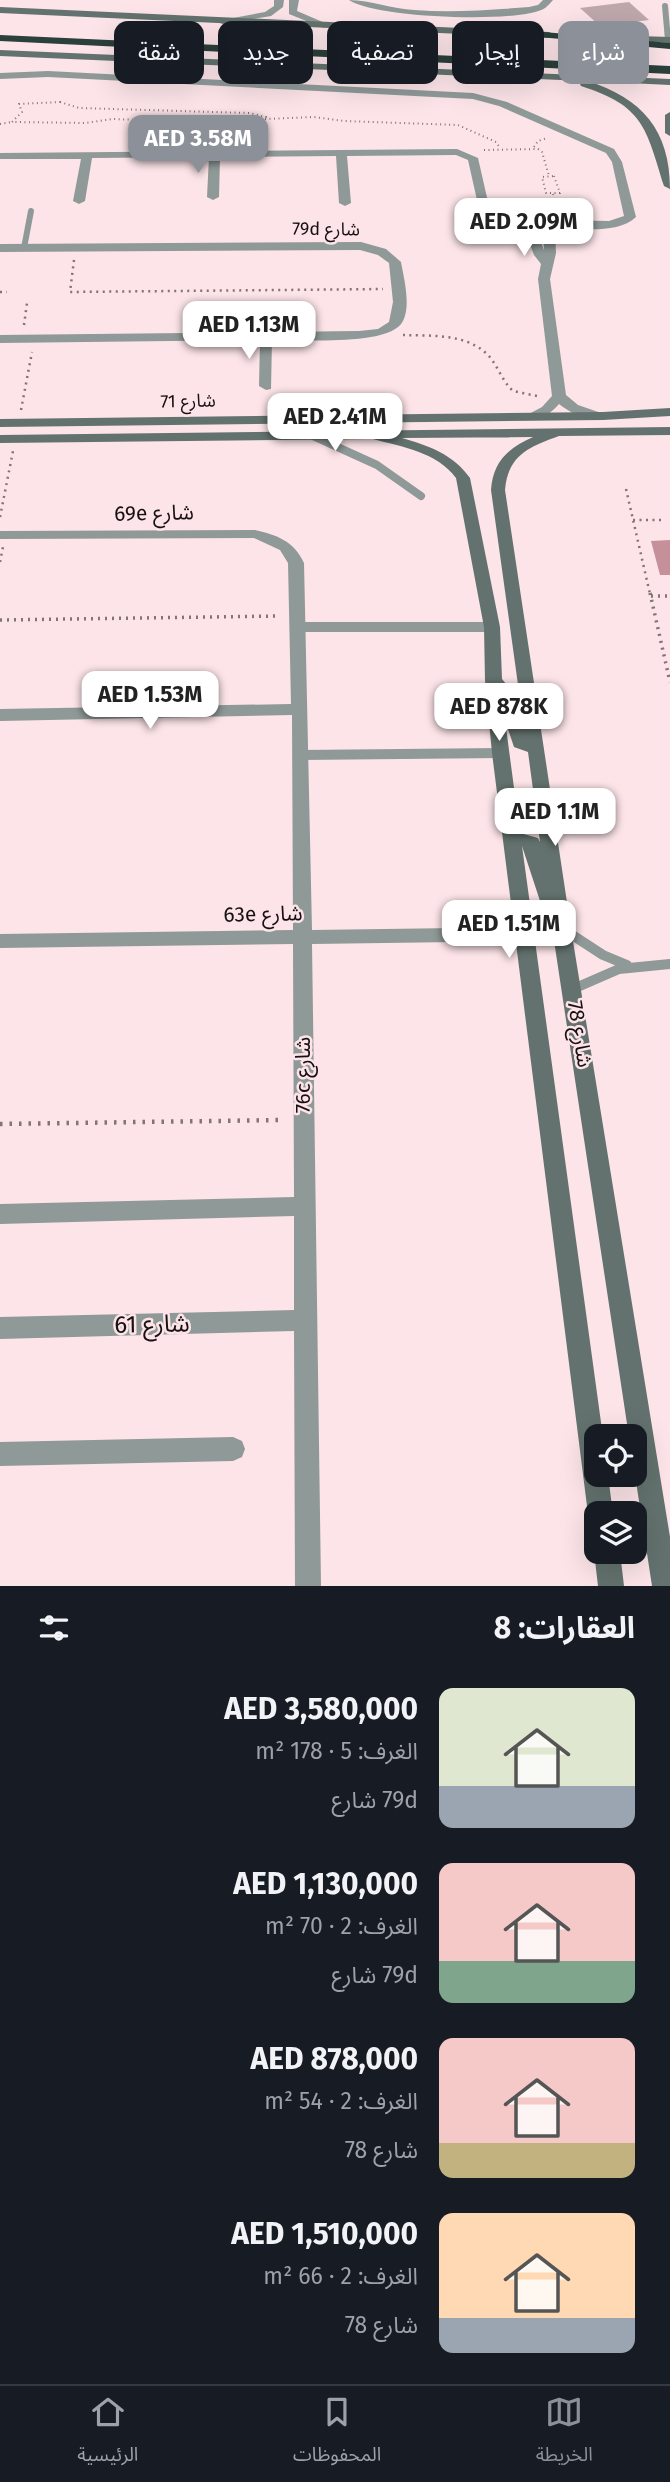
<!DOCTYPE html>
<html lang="ar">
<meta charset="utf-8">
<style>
:root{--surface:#171b24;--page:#242831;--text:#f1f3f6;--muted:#9ea1a6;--line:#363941;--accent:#8c9099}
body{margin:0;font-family:"Fira Sans","Noto Sans Arabic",sans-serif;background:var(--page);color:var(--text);direction:rtl;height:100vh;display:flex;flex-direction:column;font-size:26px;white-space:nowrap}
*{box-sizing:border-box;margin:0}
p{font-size:23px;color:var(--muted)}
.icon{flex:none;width:38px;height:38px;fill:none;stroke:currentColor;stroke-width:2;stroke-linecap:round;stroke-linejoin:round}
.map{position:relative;height:1586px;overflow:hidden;direction:ltr}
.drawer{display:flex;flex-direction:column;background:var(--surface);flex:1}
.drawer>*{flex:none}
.guide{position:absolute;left:21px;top:21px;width:628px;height:63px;direction:rtl;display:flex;gap:14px}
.controls{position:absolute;left:584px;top:1424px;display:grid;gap:14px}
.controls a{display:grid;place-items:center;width:63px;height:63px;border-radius:14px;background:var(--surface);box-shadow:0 7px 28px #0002;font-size:35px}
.price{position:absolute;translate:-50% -60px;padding:0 16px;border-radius:14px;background:#fff;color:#222;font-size:23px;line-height:46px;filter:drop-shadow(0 2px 4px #0008)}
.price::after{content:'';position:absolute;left:50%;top:42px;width:21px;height:16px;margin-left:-10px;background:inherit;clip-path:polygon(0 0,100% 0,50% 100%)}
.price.on{background:var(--accent);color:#fff}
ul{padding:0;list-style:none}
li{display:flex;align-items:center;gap:21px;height:175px;padding:0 35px}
li span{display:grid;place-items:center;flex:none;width:196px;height:140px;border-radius:14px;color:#555}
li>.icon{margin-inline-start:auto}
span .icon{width:84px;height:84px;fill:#fffc;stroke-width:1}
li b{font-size:30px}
h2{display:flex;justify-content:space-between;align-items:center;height:84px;padding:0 35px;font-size:30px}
.pill{padding:0 24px;border-radius:14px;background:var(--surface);box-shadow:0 7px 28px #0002;font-size:24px;line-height:63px}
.pill.on{background:var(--accent);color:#fff}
.dock{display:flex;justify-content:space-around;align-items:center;height:98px;border-top:2px solid var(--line);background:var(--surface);font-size:19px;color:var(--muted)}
.dock a{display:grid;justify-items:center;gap:4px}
.dock .on{color:var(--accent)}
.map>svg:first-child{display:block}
</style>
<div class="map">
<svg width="670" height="1586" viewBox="0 0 670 1586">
<rect width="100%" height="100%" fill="#fce4e8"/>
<!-- water -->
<path fill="#c5909a" d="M 670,540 L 670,575 L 660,575 L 651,541 Z"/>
<!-- building -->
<path fill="#bfa8ac" d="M 629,2 L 649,20 L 600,26 L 580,8 Z"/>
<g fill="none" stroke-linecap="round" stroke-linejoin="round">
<!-- path-far3 -->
<path stroke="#827375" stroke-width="2" stroke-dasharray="1 3.5" stroke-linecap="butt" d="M 60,102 L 79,108 L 249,113 L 266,117 L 259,122 L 221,123 L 113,119 L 85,123 L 12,122 L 22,112 L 19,104 Z
M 265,119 L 314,117 L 344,121 L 458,125 L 496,142 L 500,148
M 0,124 L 12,122
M 534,147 L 538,141 L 547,138
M 484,150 L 538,149 L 542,152 L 549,176
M 554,176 L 560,193 L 546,193 L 542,177 Z
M 553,194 L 559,209"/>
<!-- path-far2 -->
<path stroke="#827375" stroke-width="2.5" stroke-dasharray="2 4.5" stroke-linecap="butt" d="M 74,260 L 70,292 L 383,289
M 0,292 L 7,292
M 24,325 L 27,303
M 403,335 C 431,336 466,333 488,355 C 498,366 502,381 513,391 L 537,396
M 21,410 L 32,352
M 626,489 L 650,594
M 0,517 L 13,451
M 633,520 L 662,520
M 0,562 L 3,547"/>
<!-- path-far1 -->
<path stroke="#827375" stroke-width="3.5" stroke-dasharray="2 5" stroke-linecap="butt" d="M 650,593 L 670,682
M 651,596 L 670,596
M 0,620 L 279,616"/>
<!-- path -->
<path stroke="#827375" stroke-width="4.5" stroke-dasharray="2.5 7" stroke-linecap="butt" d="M 0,1124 L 283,1120"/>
<!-- lane-far2 -->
<path stroke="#8f9997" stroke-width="6" d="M 665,6 L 668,40
M 24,248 L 31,211"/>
<!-- lane-far1 -->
<path stroke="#8f9997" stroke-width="8" d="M 311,435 L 377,465 L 421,496"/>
<!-- lane -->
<path stroke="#8f9997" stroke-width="10" d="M 299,627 L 492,627
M 301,755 L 501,753
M 563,929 L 603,955 L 627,965
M 573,989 L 619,969 L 670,964"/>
<!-- street -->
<path fill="#8f9997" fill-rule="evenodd" d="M 274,0 L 284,0 L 283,7 L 271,16 L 222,24 L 217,21 L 265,12 L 274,6 Z
M 289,0 L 299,0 L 297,11 L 332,26 L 324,28 L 289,14 Z
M 349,0 C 371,0 392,9 414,10 C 452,13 491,10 529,7 L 538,5 L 543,0 L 553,0 C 551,2 547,7 545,8 C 521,24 374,18 349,0 Z
M 48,71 L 473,93 L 507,102 L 614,149 L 622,162 L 636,217 C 617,235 579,228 555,228 L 556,253 L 550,279 L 566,395 L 578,405 L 610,416 C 597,426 571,414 559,404 C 551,413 540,422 527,419 L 525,416 L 542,407 L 552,396 L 538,279 L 541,264 L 534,255 L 524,228 C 508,228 492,230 481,218 L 468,160 L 456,155 L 347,156 L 351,203 L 345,206 L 339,203 L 336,156 L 220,157 L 219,197 L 213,200 L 207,197 L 209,157 L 92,158 L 85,201 L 79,204 L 73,201 L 81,159 L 0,159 L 0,153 L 457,149 L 478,158 L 491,215 L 495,219 L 609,221 L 624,216 L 612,162 L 606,153 L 499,106 L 473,99 L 48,77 L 0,79 L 0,73 ZM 535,228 L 543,228 L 544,250 Z
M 361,242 L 386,249 L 401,262 C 404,279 411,305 403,321 C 390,347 300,339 272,340 L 271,389 L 266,390 L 259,386 L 260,340 L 0,343 L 0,335 L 359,331 L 378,329 L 389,322 L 393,302 L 389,263 L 378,255 L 360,250 L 0,252 L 0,244 Z
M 255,530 C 277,535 294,541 304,563 L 312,930 L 526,927 L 533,929 L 535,934 L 533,939 L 526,941 L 312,944 L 321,1586 L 295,1586 L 294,1331 L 0,1339 L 0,1317 L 294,1310 L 294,1216 L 0,1224 L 0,1204 L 294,1197 L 293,944 L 0,948 L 0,934 L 293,930 L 292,715 L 0,721 L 0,709 L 291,704 L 288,563 L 280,550 L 254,538 L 0,539 L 0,531 Z
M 233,1437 L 242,1441 L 245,1449 L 242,1457 L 233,1461 L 0,1466 L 0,1442 Z"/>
<!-- secondary -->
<path fill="#63726e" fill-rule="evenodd" d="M 0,7 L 549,32 L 554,35 L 549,38 L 0,13 Z
M 574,34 L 670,37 L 670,43 L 577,39 L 574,38 Z
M 0,50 L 670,79 L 670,85 L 587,81 C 642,98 670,130 670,189 L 664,186 C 646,128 644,106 581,86 L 580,84 L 584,81 L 0,56 Z
M 670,112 L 670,136 L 665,133 L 665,115 Z
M 670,408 L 670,416 L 603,420 L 0,427 L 0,419 L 603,412 Z
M 670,427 L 670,435 L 559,436 C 529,447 508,455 505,490 L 571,929 L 670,1537 L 670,1586 L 652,1586 L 635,1475 L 635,1437 L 629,1437 L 550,914 L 544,912 L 542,907 L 522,846 L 603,1437 L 597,1437 L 597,1475 L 608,1475 L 613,1514 L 597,1514 L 597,1525 L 592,1523 L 588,1514 L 492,753 L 485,680 L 484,627 L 456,478 C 437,452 402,447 373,439 L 0,443 L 0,435 ZM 533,437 C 508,448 493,462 491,490 L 524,728 L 515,695 L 502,679 L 500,627 L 470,478 C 453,454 429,446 402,438 ZM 505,720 L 514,747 L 528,752 L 540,842 L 538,838 L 520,833 Z
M 597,1546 L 597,1552 L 620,1552 L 624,1586 L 598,1586 L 594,1552 Z"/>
<!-- highway -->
<path fill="#2b3f3b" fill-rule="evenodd" d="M 532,31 L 670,43 L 670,49 L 528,36 L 526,34 Z
M 0,35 L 670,66 L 670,74 L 0,41 Z"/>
</g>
<g text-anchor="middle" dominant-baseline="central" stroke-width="5" stroke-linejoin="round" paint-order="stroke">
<!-- far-street labels -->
<g font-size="18" fill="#181112" stroke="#fce4e8">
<text transform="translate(326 229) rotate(1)">79d شارع</text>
<text transform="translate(188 401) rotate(-1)">شارع 71</text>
</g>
<!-- street labels -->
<g font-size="21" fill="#181112" stroke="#fce4e8">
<text transform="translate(154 513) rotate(-1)">69e شارع</text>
<text transform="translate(263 914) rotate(-1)">63e شارع</text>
<text transform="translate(580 1034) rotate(81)">شارع 78</text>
<text transform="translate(303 1075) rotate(-90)">76c شارع</text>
</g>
<!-- near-street labels -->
<g font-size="24" fill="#181112" stroke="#fce4e8">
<text transform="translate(152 1324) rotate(-1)">شارع 61</text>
</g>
</g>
</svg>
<div class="controls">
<a><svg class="icon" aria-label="locate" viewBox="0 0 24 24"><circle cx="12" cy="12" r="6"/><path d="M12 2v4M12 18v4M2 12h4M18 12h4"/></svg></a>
<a><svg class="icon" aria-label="layers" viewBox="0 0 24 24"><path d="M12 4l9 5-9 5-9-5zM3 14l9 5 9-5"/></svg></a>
</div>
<b class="price on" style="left:198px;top:175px">AED 3.58M</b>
<b class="price" style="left:524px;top:258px">AED 2.09M</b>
<b class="price" style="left:249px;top:361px">AED 1.13M</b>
<b class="price" style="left:335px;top:453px">AED 2.41M</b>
<b class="price" style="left:150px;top:731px">AED 1.53M</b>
<b class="price" style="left:499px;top:743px">AED 878K</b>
<b class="price" style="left:555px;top:848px">AED 1.1M</b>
<b class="price" style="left:509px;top:960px">AED 1.51M</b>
<div class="guide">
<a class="pill on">شراء</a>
<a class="pill">إيجار</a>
<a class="pill">تصفية</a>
<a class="pill">جديد</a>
<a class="pill">شقة</a>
</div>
</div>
<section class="drawer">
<h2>العقارات: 8<svg class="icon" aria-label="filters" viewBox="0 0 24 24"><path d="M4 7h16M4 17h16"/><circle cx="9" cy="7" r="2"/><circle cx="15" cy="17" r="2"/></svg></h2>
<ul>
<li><span style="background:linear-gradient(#dfe7d0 70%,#9aa5b1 0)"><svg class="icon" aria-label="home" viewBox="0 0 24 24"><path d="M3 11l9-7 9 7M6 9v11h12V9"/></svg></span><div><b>AED 3,580,000</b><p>الغرف: 5 · 178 m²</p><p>79d شارع</p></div></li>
<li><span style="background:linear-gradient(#f6c9c9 70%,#7fa58c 0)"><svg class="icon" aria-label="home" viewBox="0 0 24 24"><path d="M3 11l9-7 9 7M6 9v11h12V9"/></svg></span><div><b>AED 1,130,000</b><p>الغرف: 2 · 70 m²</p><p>79d شارع</p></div></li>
<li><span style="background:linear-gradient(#f6c9c9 75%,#c2b280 0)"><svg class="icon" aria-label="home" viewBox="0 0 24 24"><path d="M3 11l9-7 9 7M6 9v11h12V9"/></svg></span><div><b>AED 878,000</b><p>الغرف: 2 · 54 m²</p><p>شارع 78</p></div></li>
<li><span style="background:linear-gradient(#ffd9b3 75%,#9aa5b1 0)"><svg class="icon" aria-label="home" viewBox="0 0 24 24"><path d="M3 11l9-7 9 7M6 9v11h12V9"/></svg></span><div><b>AED 1,510,000</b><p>الغرف: 2 · 66 m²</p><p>شارع 78</p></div></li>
</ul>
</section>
<nav class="dock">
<a class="on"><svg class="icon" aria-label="map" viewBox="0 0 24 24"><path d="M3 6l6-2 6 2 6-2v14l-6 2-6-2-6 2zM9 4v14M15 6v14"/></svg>الخريطة</a>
<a><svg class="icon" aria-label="saved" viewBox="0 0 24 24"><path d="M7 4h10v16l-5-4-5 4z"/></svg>المحفوظات</a>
<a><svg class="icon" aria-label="home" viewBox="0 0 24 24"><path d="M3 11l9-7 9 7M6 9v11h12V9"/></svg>الرئيسية</a>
</nav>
